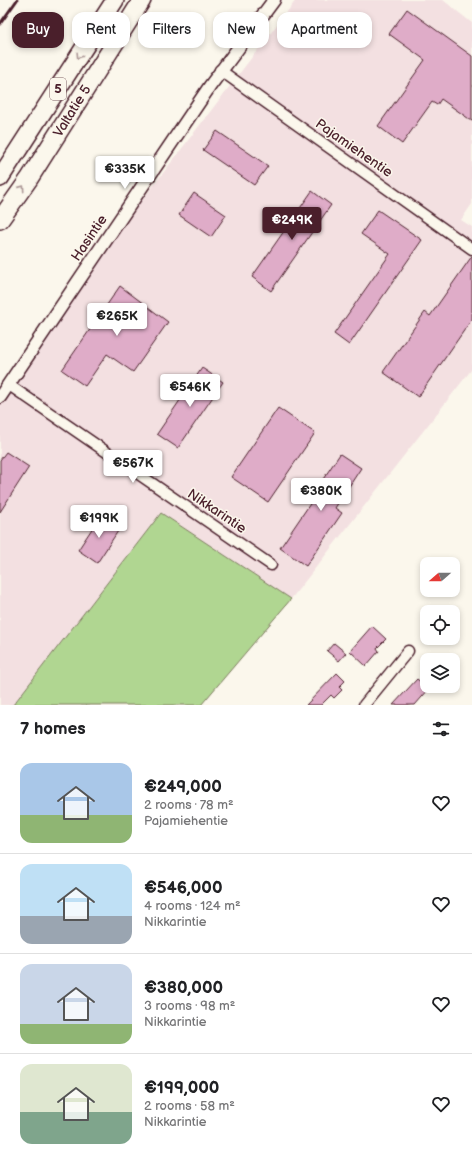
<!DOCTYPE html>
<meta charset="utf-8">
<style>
:root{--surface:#fff;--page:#f2f2f2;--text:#202124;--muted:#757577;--line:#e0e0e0;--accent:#4a1f2b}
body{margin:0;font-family:"Balsamiq Sans",sans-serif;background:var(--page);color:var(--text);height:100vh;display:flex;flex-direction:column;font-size:15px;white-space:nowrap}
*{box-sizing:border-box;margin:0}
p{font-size:13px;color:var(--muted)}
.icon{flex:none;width:22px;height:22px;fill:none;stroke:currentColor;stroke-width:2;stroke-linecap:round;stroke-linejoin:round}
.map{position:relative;height:705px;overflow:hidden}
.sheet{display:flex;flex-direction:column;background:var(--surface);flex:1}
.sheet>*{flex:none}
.top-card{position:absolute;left:12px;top:12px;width:448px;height:36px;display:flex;gap:8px}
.needle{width:26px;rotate:250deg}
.fabs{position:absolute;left:420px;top:557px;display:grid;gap:8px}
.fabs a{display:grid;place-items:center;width:40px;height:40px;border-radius:8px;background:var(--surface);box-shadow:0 2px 6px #0003;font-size:20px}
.price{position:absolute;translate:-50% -34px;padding:0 9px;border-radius:4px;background:#fff;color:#222;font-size:13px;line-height:26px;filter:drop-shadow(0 1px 2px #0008)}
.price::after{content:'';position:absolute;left:50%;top:24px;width:12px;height:9px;margin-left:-6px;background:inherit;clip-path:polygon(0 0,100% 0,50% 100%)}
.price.selected{background:var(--accent);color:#fff}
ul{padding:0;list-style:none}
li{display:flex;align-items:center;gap:12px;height:100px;padding:0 20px}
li+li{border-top:1px solid var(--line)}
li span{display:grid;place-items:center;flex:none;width:112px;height:80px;border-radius:12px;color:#555}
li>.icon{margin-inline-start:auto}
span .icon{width:48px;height:48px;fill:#fffc;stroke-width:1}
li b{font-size:17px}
h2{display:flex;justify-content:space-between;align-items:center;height:48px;padding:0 20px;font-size:17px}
.chip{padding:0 14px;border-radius:12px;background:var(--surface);box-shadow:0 2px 6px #0003;font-size:14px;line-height:36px}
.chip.selected{background:var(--accent);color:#fff}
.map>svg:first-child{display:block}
</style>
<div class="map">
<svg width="472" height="705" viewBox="0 0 472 705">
<rect width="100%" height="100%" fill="#fbf7ec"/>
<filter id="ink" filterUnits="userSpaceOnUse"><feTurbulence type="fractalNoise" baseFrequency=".025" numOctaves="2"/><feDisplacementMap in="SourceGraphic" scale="8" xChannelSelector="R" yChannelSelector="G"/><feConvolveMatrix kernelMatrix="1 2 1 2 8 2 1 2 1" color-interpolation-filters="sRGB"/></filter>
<g filter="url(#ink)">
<!-- built -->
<path fill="#f3e0e1" d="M 296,0 L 443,0 L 472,23 L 472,204 L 461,220 L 472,227 L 472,369 L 291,599 L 161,513 L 13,705 L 0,705 L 0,385 Z"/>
<!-- green -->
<path fill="#b0d691" stroke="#7d7a5e" d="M 161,513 L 291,599 L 201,705 L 13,705 Z"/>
<!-- building -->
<path fill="#dfacc8" stroke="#4a1f2b" d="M 407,9 L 472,56 L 472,121 L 441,99 L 437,105 L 432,102 L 402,144 L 378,126 L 425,60 L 389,34 Z
M 217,131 L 268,166 L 254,185 L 203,150 Z
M 312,191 L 331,205 L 271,291 L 252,277 Z
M 194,193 L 226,215 L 211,237 L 179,215 Z
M 378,210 L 422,240 L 349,345 L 334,334 L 390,254 L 361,234 Z
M 472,256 L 472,319 L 418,397 L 383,372 L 425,312 L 430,316 Z
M 120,286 L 168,322 L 133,372 L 107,354 L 85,386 L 62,370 Z
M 202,368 L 223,382 L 178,448 L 157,434 Z
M 278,408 L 315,433 L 268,502 L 231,477 Z
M 6,452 L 29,467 L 0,512 L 0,460 Z
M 340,454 L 361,468 L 335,508 L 342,513 L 306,566 L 280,548 L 316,495 L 313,494 Z
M 101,515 L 120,528 L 97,563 L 78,550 Z
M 372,626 L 386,639 L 377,648 L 379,651 L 366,666 L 350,651 Z
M 334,643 L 346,653 L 339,661 L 327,651 Z
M 337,673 L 345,681 L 339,687 L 342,690 L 334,698 L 331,695 L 321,705 L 306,705 Z
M 417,679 L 429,689 L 415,705 L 393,705 Z"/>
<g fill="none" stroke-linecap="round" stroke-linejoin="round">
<defs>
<path id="minor" d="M 220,70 L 472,249
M 9,385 L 271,565
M 364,705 L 408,651"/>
<path id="tertiary" d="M 0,397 L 210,86 L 274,0"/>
<path id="trunk" d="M 0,178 L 115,0
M 0,220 L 29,179 L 142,0"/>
</defs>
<!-- minor casing -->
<use href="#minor" stroke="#4a1f2b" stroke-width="13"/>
<!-- tertiary casing -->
<use href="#tertiary" stroke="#4a1f2b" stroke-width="15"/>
<!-- trunk casing -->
<use href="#trunk" stroke="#4a1f2b" stroke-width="20"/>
<!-- minor -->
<use href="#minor" stroke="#fbf7ec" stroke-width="10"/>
<!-- tertiary -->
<use href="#tertiary" stroke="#fbf7ec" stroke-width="12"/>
<!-- trunk -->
<use href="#trunk" stroke="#fbf7ec" stroke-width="17"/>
<!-- rail -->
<path stroke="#4a1f2b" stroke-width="3" d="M 0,24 L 17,0"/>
</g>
<!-- one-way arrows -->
<defs><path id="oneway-chevron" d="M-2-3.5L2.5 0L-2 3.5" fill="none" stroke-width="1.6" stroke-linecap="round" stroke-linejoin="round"/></defs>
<g stroke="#ab9695">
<use href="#oneway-chevron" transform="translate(79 56) rotate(123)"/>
<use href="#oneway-chevron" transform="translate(22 188) rotate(-55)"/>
</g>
</g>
<g text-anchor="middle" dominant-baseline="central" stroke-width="3" stroke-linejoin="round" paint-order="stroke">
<!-- shield labels -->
<rect fill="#fbf7ec" stroke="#7f6065" stroke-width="1" x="50" y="78" width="16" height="22" rx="3"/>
<g font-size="13" font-weight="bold" fill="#4a1f2b">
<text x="58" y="89">5</text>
</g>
<!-- street labels -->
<g font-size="14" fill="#4a1f2b" stroke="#fbf7ec">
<text transform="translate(72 111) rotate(-58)">Valtatie 5</text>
<text transform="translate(354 148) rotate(35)">Pajamiehentie</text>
<text transform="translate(89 238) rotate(-56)">Hasintie</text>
<text transform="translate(217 511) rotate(34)">Nikkarintie</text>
</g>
</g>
</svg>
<div class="fabs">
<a><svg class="needle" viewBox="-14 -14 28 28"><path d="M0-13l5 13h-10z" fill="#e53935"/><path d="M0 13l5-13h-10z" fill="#757577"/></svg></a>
<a><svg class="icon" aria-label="locate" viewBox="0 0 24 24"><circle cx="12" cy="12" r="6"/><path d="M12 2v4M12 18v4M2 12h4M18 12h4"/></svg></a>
<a><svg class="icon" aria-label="layers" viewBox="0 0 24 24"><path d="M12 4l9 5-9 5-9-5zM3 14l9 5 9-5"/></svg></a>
</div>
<b class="price" style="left:125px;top:190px">€335K</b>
<b class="price selected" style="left:292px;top:241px">€249K</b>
<b class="price" style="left:117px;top:337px">€265K</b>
<b class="price" style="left:190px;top:408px">€546K</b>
<b class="price" style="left:133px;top:484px">€567K</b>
<b class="price" style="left:321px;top:512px">€380K</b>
<b class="price" style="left:99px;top:539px">€199K</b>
<div class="top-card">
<a class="chip selected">Buy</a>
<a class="chip">Rent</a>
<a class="chip">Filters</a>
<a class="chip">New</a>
<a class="chip">Apartment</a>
</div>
</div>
<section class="sheet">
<h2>7 homes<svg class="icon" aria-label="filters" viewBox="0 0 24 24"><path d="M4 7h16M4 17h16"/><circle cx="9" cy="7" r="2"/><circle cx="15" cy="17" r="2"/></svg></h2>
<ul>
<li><span style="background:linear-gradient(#a9c7e8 65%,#8fb573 0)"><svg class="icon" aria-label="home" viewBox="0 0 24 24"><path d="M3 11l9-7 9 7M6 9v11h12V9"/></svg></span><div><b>€249,000</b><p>2 rooms · 78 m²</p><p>Pajamiehentie</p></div><svg class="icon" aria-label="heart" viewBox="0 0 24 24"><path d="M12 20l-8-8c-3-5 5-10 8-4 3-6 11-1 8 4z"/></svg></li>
<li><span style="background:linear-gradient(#bfe0f5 65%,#9aa5b1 0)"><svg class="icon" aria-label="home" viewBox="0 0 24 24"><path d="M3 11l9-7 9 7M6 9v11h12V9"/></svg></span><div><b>€546,000</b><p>4 rooms · 124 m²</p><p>Nikkarintie</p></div><svg class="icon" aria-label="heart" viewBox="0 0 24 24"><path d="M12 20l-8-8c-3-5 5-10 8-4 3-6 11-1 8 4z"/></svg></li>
<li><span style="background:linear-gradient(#c9d6e8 75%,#8fb573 0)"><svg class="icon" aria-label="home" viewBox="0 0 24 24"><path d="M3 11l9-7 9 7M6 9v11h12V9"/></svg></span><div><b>€380,000</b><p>3 rooms · 98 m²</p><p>Nikkarintie</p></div><svg class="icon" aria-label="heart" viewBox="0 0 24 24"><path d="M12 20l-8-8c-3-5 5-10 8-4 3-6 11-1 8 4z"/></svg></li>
<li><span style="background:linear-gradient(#dfe7d0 60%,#7fa58c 0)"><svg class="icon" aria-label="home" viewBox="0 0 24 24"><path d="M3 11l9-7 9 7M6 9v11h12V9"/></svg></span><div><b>€199,000</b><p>2 rooms · 58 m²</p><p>Nikkarintie</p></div><svg class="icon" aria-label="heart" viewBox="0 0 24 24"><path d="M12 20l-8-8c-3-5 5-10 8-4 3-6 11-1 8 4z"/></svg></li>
</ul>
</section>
